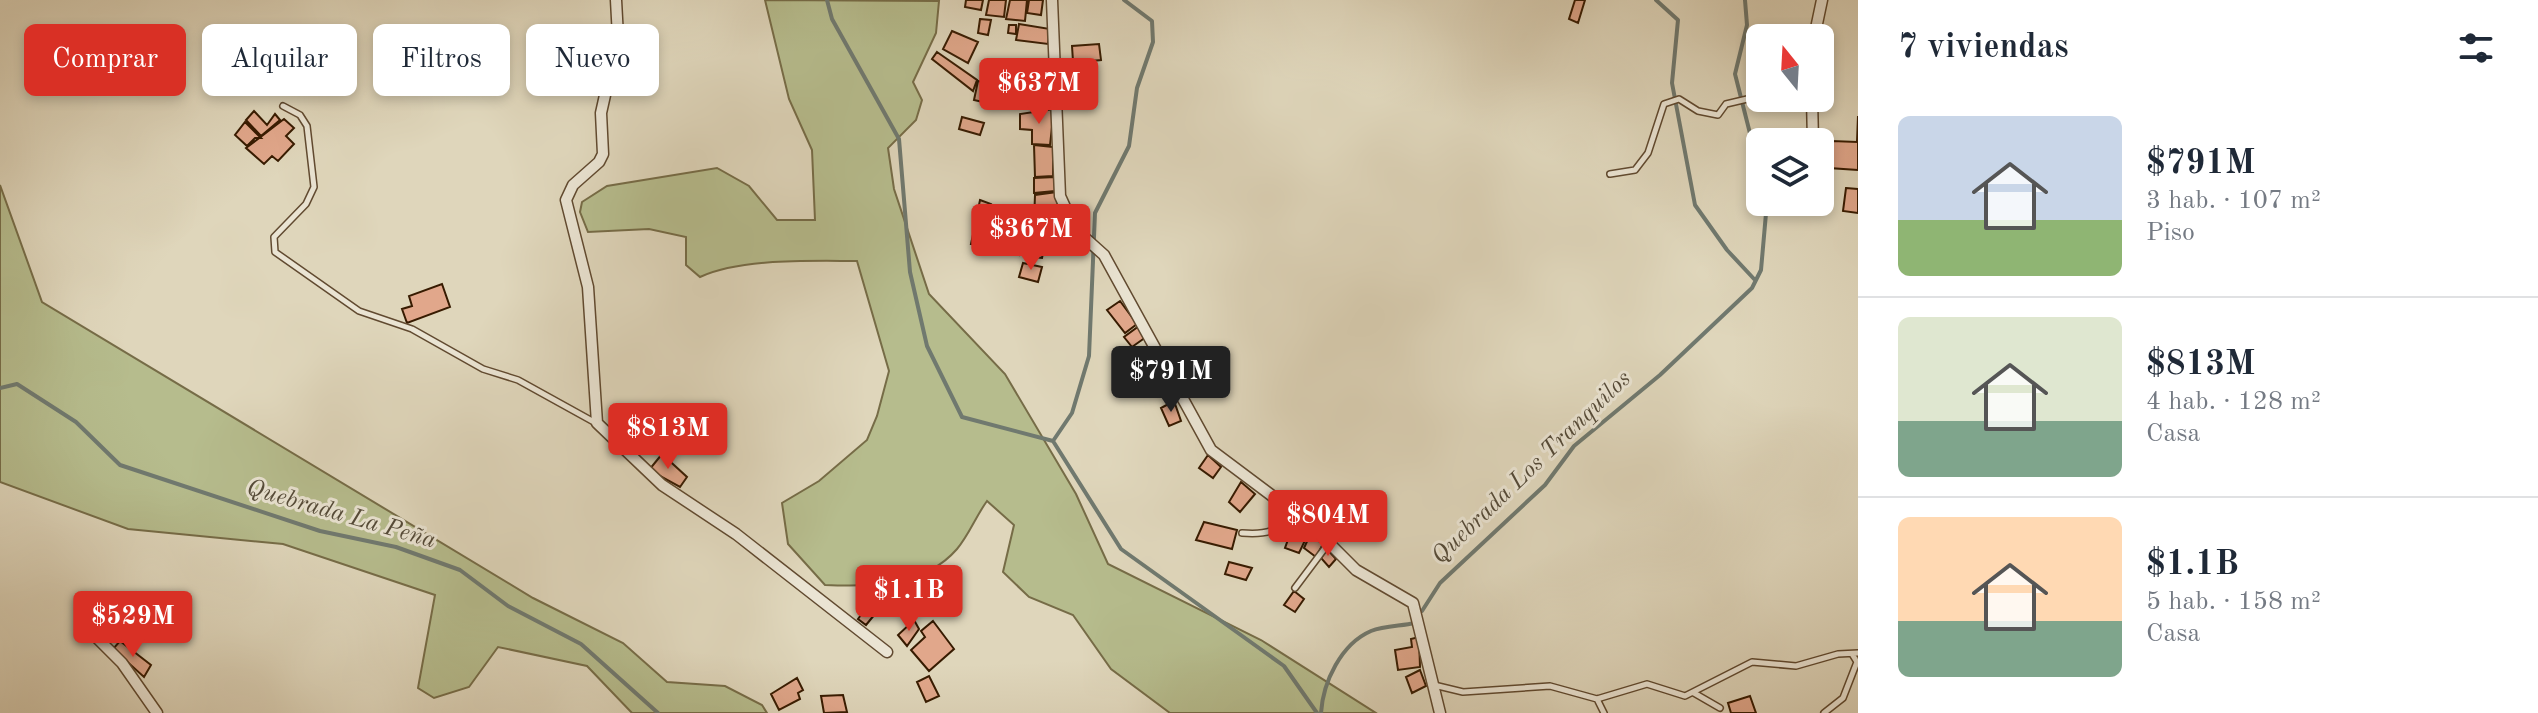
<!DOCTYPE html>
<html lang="es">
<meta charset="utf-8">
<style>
:root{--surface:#fff;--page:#f2f2f3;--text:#1f2937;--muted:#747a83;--line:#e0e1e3;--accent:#d93025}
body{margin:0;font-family:"Old Standard TT",serif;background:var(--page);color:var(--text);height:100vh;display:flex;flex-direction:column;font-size:30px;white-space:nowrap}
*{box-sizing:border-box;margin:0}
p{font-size:26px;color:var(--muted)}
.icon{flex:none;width:44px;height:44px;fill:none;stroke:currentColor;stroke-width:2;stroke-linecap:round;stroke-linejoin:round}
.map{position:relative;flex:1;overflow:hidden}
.details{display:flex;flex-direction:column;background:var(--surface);width:680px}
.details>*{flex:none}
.banner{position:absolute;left:24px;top:24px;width:760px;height:72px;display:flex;gap:16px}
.needle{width:52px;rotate:342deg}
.fabs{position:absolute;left:1746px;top:24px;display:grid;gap:16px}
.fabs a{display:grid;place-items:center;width:88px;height:88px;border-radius:12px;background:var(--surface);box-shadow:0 4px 12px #0003;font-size:40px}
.price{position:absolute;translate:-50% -68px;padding:0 18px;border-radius:8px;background:var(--accent);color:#fff;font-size:26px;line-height:52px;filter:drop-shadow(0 2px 4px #0008)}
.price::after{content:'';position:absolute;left:50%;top:48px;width:24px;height:18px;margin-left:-12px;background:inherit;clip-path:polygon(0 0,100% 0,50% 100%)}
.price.on{background:#222;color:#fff}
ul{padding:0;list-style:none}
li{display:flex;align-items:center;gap:24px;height:200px;padding:0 40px}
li+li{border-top:2px solid var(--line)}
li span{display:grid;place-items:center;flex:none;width:224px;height:160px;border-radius:12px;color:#555}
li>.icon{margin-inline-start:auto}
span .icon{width:96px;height:96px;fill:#fffc;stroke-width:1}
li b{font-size:34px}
h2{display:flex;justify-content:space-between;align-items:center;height:96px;padding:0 40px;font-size:34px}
.tag{padding:0 28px;border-radius:12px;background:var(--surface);box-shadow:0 4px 12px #0003;font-size:28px;line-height:72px}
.tag.on{background:var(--accent);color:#fff}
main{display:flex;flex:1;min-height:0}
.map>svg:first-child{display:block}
</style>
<main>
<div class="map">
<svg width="1858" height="713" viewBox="0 0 1858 713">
<rect width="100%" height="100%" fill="#dfd6bb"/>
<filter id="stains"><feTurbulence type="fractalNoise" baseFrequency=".0025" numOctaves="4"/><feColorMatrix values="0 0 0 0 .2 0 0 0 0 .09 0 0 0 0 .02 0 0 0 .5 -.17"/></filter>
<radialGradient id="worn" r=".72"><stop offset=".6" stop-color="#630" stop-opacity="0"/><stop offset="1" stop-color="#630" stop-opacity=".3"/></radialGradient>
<!-- green -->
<path fill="#b6bc8d" stroke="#766c47" stroke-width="2" d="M 765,0 L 939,1 L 936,33 L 913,82 L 922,100 L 916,120 L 888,148 L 894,189 L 929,294 L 1005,374 L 1076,494 L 1108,564 L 1261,640 L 1376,713 L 1170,713 L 1111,669 L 1073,615 L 1029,597 L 1003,572 L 1014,525 L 987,501 C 976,516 969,535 957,549 C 924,587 871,587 825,585 L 788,544 L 782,503 L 819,481 L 867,440 L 877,416 L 889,371 L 857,261 C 812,261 741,258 700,277 L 686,265 L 686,237 L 649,229 L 588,232 L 580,212 L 582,202 L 607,186 L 717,168 L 749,186 L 777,220 L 815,220 L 812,150 L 789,99 Z
M 0,185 L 42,302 L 533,598 L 623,643 L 667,682 L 725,686 L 762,705 L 767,713 L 632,713 L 587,666 L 498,647 L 469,687 L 434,698 L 418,688 L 435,595 L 283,544 L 128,529 L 0,482 Z"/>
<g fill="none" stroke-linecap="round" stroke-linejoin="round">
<!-- stream -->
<path stroke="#70796f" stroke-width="4" d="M 827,0 L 832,19 L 899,139 L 910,272 L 927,346 L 962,417 L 1053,441 L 1121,549 L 1284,666 L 1317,713
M 1656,0 L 1678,20 L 1672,83 L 1695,205 L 1727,250 L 1755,280
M 1745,0 L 1747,25 L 1735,74 L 1760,173
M 0,388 L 17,384 L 76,422 L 120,465 L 320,531 L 396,547 L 460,570 L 508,606 L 581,644 L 658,713
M 1053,441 L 1072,413 L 1089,356 L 1095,213 L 1129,146 L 1137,88 L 1153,42 L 1152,21 L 1124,0
M 1422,611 L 1440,583 L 1545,485 L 1574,446 L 1660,375 L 1752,288 L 1761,270 L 1767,202
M 1321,713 C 1323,682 1341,644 1371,631 C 1384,626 1401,626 1415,623"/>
</g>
<!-- building -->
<path fill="#e1a78b" stroke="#371b01" stroke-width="2" d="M 966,0 L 983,0 L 981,10 L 965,7 Z
M 989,0 L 1006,0 L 1004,17 L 986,15 Z
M 1010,0 L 1027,0 L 1025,21 L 1006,19 Z
M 1029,0 L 1043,0 L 1041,15 L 1027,13 Z
M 1575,0 L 1585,0 L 1578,23 L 1569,19 Z
M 980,19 L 991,20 L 988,35 L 978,33 Z
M 1019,24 L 1050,29 L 1048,44 L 1016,40 Z
M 1009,25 L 1016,25 L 1016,34 L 1008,33 Z
M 952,31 L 978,42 L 968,63 L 943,49 Z
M 1099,44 L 1101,60 L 1092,61 L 1092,76 L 1074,77 L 1072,46 Z
M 937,52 L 977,80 L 973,91 L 932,59 Z
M 1028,70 L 1047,70 L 1046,90 L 1015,88 L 1016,76 L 1028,76 Z
M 978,81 L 1001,86 L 996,105 L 974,100 Z
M 1034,102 L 1035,109 L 1022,109 L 1022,104 Z
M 1054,109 L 1050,145 L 1032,144 L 1032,130 L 1020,129 L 1020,114 Z
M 254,111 L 267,125 L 275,114 L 280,120 L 261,136 L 246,120 Z
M 1858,116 L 1858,170 L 1829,168 L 1832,141 L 1857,142 Z
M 962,117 L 984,123 L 980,135 L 959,129 Z
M 284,119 L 294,128 L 286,136 L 294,144 L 278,161 L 272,156 L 264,164 L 246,148 Z
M 245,122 L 261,138 L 255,138 L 247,146 L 235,135 Z
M 1034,145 L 1053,147 L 1053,176 L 1035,177 Z
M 1055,177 L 1055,191 L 1034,193 L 1034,178 Z
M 1846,188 L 1858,189 L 1858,213 L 1843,211 Z
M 1057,192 L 1059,223 L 1034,222 L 1035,195 Z
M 980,200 L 991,204 L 987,217 L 982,215 L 980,220 L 976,219 Z
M 975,225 L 1003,234 L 1000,245 L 971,244 Z
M 1027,236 L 1046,239 L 1042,258 L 1024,256 Z
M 1011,244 L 1021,245 L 1019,255 L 1010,253 Z
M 1023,263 L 1042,267 L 1038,282 L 1019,277 Z
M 442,284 L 450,307 L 407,323 L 402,309 L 412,306 L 409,296 Z
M 1120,301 L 1137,324 L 1125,333 L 1107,310 Z
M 1139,326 L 1146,337 L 1132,347 L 1124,337 Z
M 1143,357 L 1152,368 L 1140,378 L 1130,368 Z
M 1174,401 L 1181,421 L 1169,426 L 1161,408 Z
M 662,454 L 687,477 L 680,487 L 649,470 Z
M 1208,455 L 1221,467 L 1213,478 L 1199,468 Z
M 1241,482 L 1255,494 L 1240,512 L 1229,502 Z
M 1204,522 L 1237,530 L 1232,549 L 1196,540 Z
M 1293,526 L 1310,530 L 1299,553 L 1285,548 Z
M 1310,535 L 1323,544 L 1316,557 L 1304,548 Z
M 1327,549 L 1336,559 L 1329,567 L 1321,558 Z
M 1229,562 L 1252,568 L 1246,580 L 1225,574 Z
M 1294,591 L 1304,599 L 1295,612 L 1284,605 Z
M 867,607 L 875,614 L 866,625 L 858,619 Z
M 914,620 L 919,629 L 907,646 L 898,635 Z
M 933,621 L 954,649 L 929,671 L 911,650 L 925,637 L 921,631 Z
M 1419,637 L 1420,667 L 1398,670 L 1395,650 L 1412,647 L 1411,639 Z
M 120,641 L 151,665 L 144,677 L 113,649 Z
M 1420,670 L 1426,686 L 1412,693 L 1406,677 Z
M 929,676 L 939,696 L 926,702 L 917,682 Z
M 797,678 L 803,690 L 798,693 L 800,699 L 779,710 L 771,694 Z
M 843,695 L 847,712 L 824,713 L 821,696 Z
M 1750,696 L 1756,713 L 1731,713 L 1728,703 Z"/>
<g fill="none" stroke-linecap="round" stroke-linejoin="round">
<defs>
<path id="service" d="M 283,106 L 300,115 L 307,126 L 314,187 L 306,204 L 274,237 L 275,252 L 359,311 L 412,329 L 483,369 L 518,380 L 594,422
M 1610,174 L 1635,170 L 1648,153 L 1664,104 L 1679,99 L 1698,111 L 1718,115 L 1726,104 L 1760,96
M 1007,241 L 1033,230 L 1047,233 L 1075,231
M 1242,533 C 1265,535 1279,532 1295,513
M 1295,588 L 1328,544
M 1434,685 L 1463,692 L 1550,686 L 1597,699 L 1647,684 L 1685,696 L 1752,662 L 1796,666 L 1838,654 L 1858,653
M 1694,693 L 1720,708
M 1597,699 L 1604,713
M 1824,713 L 1843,698 L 1857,662 L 1852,654"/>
<path id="minor" d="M 616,0 L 618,37 L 601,113 L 603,154 L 599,162 L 573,185 L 566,200 L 588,287 L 597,423 L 662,485 L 736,534 L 887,652
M 1052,0 L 1060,196 L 1075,229 L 1104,255 L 1211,450 L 1311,525 L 1356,570 L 1413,603 L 1440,713
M 1814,38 L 1822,0
M 1812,98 L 1813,142
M 94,635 L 122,663 L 157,713"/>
</defs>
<!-- service casing -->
<use href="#service" stroke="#614a30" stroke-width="8"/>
<!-- minor casing -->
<use href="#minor" stroke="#614a30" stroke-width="13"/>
<!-- service -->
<use href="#service" stroke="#eae4d3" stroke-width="5"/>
<!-- minor -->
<use href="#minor" stroke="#eae4d3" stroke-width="10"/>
</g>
<g text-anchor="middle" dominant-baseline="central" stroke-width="6" stroke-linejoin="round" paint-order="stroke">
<!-- water labels -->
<g font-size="24" font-style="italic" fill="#544a38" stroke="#eae4d3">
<text transform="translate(1532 468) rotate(-44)">Quebrada Los Tranquilos</text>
<text transform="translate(341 515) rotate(16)">Quebrada La Peña</text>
</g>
</g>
<rect width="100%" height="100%" filter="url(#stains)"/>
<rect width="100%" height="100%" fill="url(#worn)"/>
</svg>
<div class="fabs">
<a><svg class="needle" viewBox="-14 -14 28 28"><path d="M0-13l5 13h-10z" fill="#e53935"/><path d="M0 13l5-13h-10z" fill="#747a83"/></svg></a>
<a><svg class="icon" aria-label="layers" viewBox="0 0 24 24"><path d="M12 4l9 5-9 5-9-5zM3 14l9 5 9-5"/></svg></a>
</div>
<b class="price" style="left:1039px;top:126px">$637M</b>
<b class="price" style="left:1031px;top:272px">$367M</b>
<b class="price on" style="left:1171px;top:414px">$791M</b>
<b class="price" style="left:668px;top:471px">$813M</b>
<b class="price" style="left:1328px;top:558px">$804M</b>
<b class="price" style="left:909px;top:633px">$1.1B</b>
<b class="price" style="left:133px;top:659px">$529M</b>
<div class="banner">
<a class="tag on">Comprar</a>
<a class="tag">Alquilar</a>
<a class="tag">Filtros</a>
<a class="tag">Nuevo</a>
</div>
</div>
<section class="details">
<h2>7 viviendas<svg class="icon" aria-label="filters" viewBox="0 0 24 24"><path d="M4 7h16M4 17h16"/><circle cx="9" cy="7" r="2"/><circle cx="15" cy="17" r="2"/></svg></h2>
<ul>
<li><span style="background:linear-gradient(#c9d6e8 65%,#8fb573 0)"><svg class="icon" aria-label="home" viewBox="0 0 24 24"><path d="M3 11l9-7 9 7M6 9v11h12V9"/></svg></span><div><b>$791M</b><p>3 hab. · 107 m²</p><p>Piso</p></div></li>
<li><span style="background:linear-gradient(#dfe7d0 65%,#7fa58c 0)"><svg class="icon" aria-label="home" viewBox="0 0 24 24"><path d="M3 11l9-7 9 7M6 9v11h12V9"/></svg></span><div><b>$813M</b><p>4 hab. · 128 m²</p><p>Casa</p></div></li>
<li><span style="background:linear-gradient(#ffd9b3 65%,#7fa58c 0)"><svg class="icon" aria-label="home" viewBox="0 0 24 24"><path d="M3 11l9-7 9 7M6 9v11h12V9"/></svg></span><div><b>$1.1B</b><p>5 hab. · 158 m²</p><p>Casa</p></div></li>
</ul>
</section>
</main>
